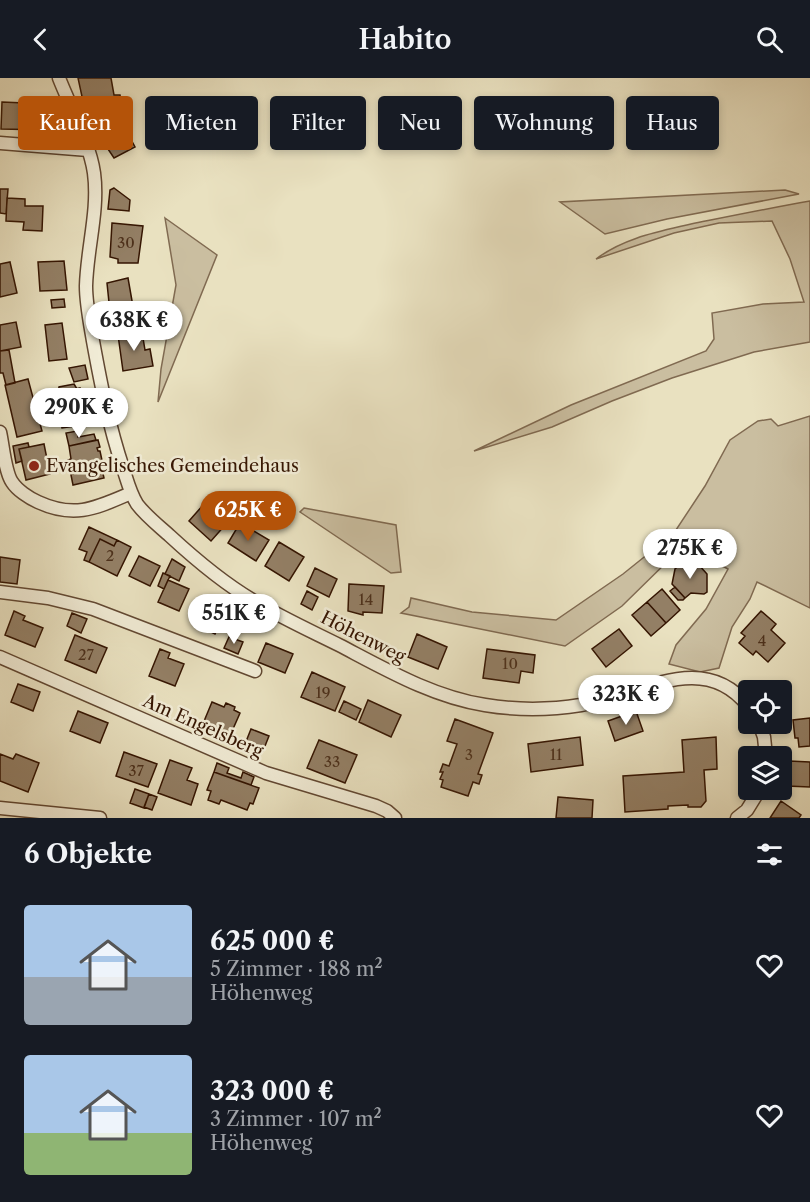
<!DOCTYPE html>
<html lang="de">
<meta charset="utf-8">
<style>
:root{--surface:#171b24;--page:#242831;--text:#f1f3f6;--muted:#9ea1a6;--accent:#b45309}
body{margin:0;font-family:"Libre Caslon Text",serif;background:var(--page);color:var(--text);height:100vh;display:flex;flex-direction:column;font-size:22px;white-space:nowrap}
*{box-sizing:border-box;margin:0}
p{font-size:20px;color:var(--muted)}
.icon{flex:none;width:33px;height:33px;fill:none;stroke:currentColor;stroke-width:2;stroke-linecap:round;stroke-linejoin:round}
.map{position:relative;height:740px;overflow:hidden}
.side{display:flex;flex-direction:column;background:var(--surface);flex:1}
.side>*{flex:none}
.hud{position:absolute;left:18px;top:18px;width:774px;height:54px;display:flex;gap:12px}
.controls{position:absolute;left:738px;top:602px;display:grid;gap:12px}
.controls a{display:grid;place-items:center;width:54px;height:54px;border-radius:6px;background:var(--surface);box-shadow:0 3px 9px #0003;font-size:30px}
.price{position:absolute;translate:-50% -51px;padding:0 14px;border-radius:21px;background:#fff;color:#222;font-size:20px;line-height:39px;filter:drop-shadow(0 2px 3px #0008)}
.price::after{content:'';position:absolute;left:50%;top:36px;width:18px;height:14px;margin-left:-9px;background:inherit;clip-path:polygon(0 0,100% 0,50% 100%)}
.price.active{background:var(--accent);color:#fff}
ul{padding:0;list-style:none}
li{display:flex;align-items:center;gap:18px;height:150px;padding:0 24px}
li span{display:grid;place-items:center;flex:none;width:168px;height:120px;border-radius:6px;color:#555}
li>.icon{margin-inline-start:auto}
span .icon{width:72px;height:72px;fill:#fffc;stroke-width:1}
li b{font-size:26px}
h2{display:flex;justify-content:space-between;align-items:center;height:72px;padding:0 24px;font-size:26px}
.chip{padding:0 21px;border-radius:6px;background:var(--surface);box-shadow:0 3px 9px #0003;font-size:21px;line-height:54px}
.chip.active{background:var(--accent);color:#fff}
header{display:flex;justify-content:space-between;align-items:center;height:78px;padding:0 24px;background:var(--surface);font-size:27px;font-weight:600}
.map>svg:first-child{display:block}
</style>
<header><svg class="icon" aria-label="back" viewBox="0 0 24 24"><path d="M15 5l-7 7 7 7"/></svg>Habito<svg class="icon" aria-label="search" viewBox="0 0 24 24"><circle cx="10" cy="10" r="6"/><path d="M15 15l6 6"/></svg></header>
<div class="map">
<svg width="810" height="740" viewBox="0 0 810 740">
<rect width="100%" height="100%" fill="#e9e1c0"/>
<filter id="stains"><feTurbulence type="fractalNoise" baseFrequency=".00333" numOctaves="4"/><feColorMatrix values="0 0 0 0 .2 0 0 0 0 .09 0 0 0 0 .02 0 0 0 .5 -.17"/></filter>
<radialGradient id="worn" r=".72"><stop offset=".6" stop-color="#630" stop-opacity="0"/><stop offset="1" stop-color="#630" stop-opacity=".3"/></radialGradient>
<!-- green -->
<path fill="#cabea0" stroke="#806a51" stroke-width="1.5" d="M 785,112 L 799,116 L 667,141 L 605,156 L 560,124 Z
M 810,123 L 810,264 L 754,274 L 672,300 L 612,323 L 552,349 L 474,373 L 571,327 L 706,273 L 714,261 L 712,235 L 763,226 L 804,224 L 790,181 L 772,143 L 719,145 L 674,155 L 596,181 C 624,160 657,154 691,146 C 731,138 770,130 810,123 Z
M 165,140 L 217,177 L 158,324 L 161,291 L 176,207 Z
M 810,338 L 810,530 L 757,504 L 750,521 L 732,549 L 719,590 L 700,594 L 669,586 L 676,567 L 706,531 L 728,491 C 711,481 694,477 674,477 L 622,528 L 565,568 L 401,535 L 409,529 L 411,520 L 472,534 L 556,542 L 623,496 L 674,455 L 705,408 L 730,362 L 758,343 L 771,341 L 778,348 Z
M 304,430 L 396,447 L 401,494 L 391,495 L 300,434 Z"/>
<!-- building -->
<path fill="#937f65" stroke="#351502" stroke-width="1.5" d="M 78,0 L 111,0 L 114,17 L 120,17 L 122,29 L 86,37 Z
M 2,24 L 47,26 L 47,52 L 1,51 Z
M 122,45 L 135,69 L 114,80 L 98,56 Z
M 114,110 L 130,122 L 129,133 L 108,131 L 110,112 Z
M 0,111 L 8,111 L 6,136 L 0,135 Z
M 7,120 L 25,121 L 25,128 L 43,128 L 42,153 L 23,152 L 24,144 L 6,143 Z
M 112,145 L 143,148 L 138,185 L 118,185 L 118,181 L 110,179 Z
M 64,183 L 67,212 L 40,213 L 38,184 Z
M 10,184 L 17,215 L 0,219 L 0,186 Z
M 128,200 L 135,240 L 111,244 L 107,205 Z
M 64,221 L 65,229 L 52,230 L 51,222 Z
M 16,244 L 21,269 L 0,273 L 0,247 Z
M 62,245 L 67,281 L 49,283 L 45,247 Z
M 142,254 L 145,272 L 150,271 L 153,288 L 123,293 L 118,257 Z
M 9,272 L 15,305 L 6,307 L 3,295 L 0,295 L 0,273 Z
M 85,287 L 88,301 L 74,304 L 69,290 Z
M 28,301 L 42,353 L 17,359 L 5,307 Z
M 74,306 L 77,311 L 58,315 L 59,309 Z
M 80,310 L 86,340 L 61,345 L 55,316 Z
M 86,339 L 88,339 L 89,346 L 62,350 L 61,345 Z
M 77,353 L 78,359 L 94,356 L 96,362 L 69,368 L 66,355 Z
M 98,362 L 100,369 L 97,370 L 98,373 L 100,373 L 103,387 L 101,387 L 104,400 L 73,407 L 68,382 L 71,381 L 69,368 Z
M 28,365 L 29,369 L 19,371 L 22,383 L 16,385 L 13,368 Z
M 44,366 L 50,396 L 26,402 L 19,371 Z
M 204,426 L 226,446 L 211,463 L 189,443 Z
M 240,445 L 269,462 L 256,483 L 228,465 Z
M 89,449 L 117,462 L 114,468 L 100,461 L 89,484 L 84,482 L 87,474 L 79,471 Z
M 100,461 L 114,468 L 117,462 L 131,469 L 117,498 L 89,484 Z
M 279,464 L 304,479 L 289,503 L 265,488 Z
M 139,478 L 160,488 L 150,508 L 129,498 Z
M 0,479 L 20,482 L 17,506 L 0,504 Z
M 172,481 L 185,489 L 179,503 L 165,496 Z
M 682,485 L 698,486 L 707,496 L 707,514 L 704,516 L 691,515 L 685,520 L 672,506 L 675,491 Z
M 315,490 L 337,501 L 329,519 L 307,508 Z
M 163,495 L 170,498 L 164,511 L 158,508 Z
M 168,502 L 189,511 L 179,533 L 158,524 Z
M 349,506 L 384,508 L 382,535 L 363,534 L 363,537 L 348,533 Z
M 675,509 L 685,520 L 683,522 L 678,522 L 670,513 Z
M 662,511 L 680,532 L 666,545 L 647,524 Z
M 307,513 L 318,519 L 312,532 L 301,526 Z
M 203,524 L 212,528 L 213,525 L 222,529 L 221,534 L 225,535 L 215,556 L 192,545 Z
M 647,524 L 666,545 L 651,558 L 632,537 Z
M 14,533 L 25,538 L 23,542 L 43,550 L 35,569 L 5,557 Z
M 761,533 L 776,546 L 771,552 L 785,565 L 768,584 L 756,573 L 753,577 L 739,565 L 745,558 L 741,555 Z
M 72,535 L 87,541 L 81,555 L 67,548 Z
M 619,551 L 632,568 L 606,589 L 592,571 Z
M 417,556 L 447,569 L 438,591 L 408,579 Z
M 75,557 L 107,570 L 96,595 L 65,582 Z
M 229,559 L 243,564 L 238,576 L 224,570 Z
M 266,565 L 293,576 L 285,595 L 258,584 Z
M 160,571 L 170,575 L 168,580 L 184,586 L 175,608 L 149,598 Z
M 487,571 L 535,577 L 533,595 L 521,593 L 519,605 L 483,600 Z
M 312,594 L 345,609 L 335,633 L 301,619 Z
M 18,606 L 40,614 L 33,633 L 11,624 Z
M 368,622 L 401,637 L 391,659 L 359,644 Z
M 344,623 L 361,631 L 356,642 L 339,634 Z
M 212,624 L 224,629 L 226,625 L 235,629 L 234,632 L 240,635 L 229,660 L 202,648 Z
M 78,633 L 108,645 L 100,665 L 70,653 Z
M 636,633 L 643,653 L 615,663 L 608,643 Z
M 810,640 L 810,668 L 799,669 L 798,660 L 795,660 L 793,642 Z
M 455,641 L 493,655 L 478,696 L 482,697 L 479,706 L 473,704 L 468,718 L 441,709 L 443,702 L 440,701 L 443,694 L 440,694 L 443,686 L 449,688 L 457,666 L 447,663 Z
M 251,651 L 269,658 L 263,673 L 245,666 Z
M 580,659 L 583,687 L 531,694 L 528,666 Z
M 716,659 L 717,691 L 704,692 L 706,723 L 701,729 L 688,729 L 688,727 L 668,728 L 668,731 L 625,734 L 623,698 L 684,694 L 682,662 Z
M 319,662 L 357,677 L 345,705 L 307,690 Z
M 124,674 L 157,686 L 148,709 L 116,698 Z
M 0,676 L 13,681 L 16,676 L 39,685 L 28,714 L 0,703 Z
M 170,682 L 192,690 L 187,702 L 198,706 L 191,727 L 158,715 Z
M 789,683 L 810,684 L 810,709 L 787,708 Z
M 217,685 L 229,690 L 227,695 L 241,700 L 243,694 L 254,699 L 251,707 L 214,694 Z
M 214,694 L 259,710 L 253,726 L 250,725 L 247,732 L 221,722 L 219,726 L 208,722 L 211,713 L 207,712 Z
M 135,711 L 149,716 L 144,730 L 130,725 Z
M 149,716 L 157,719 L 152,732 L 144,729 Z
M 558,719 L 593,722 L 592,740 L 556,740 Z
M 781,723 L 801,737 L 799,740 L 770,740 Z"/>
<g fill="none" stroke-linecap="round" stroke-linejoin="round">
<defs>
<path id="street" d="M 59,0 C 70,28 90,66 94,95 C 99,132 87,170 86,208 C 86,226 90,245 93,263 C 101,307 109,348 123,390 C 127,402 130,415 137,426 C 146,438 159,448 170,458 C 196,482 223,505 254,523 C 282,540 311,553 339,567 C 385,591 433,619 485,627 C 515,632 550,632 581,627 C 637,619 702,570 748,628
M 0,65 L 88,72
M 0,354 C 3,367 5,394 12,404 C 17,412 29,420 38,424 C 75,441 96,430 131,415
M 0,514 L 48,520 L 93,531 L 255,593
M 0,579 L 266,695 L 376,728 L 387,733 L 395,740
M 759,645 L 764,659 L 766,678
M 0,730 L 100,740
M 737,740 L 747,732 L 760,711"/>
</defs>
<!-- street casing -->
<use href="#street" stroke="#624832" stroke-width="15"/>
<!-- street -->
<use href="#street" stroke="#f1ecd6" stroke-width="12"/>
</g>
<!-- markers -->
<circle fill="#8f2418" stroke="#f1ecd6" stroke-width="2" cx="34" cy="388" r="6"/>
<g text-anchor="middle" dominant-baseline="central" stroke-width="5" stroke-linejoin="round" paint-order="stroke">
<!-- number labels -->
<g font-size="15" fill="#4c301b">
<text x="126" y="164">30</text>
<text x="110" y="477">2</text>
<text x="366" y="521">14</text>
<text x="762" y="562">4</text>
<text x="86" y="576">27</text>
<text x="510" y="585">10</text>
<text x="323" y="614">19</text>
<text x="469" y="676">3</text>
<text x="556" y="676">11</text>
<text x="332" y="683">33</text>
<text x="136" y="692">37</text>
</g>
<!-- poi labels -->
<g font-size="18" fill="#351502" stroke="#f1ecd6" text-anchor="start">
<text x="46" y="388">Evangelisches Gemeindehaus</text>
</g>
<!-- street labels -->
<g font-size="18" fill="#351502" stroke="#f1ecd6">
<text transform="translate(363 559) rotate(27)">Höhenweg</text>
<text transform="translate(203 648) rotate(24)">Am Engelsberg</text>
</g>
</g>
<rect width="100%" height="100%" filter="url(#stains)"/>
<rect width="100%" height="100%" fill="url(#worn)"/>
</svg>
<div class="controls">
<a><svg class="icon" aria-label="locate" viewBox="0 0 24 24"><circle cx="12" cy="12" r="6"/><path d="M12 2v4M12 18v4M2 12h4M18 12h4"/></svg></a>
<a><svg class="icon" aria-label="layers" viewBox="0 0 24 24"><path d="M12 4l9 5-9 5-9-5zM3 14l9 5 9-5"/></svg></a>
</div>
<b class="price" style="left:134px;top:274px">638K €</b>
<b class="price" style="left:79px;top:361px">290K €</b>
<b class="price active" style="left:248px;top:464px">625K €</b>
<b class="price" style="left:690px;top:502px">275K €</b>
<b class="price" style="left:234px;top:567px">551K €</b>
<b class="price" style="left:626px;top:648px">323K €</b>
<div class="hud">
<a class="chip active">Kaufen</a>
<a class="chip">Mieten</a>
<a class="chip">Filter</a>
<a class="chip">Neu</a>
<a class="chip">Wohnung</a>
<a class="chip">Haus</a>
</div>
</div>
<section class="side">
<h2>6 Objekte<svg class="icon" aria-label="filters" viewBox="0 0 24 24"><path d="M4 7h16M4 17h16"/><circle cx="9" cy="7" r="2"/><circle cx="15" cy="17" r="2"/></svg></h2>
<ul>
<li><span style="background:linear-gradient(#a9c7e8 60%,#9aa5b1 0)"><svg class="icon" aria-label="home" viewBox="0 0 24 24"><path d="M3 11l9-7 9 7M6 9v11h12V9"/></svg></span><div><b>625 000 €</b><p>5 Zimmer · 188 m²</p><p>Höhenweg</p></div><svg class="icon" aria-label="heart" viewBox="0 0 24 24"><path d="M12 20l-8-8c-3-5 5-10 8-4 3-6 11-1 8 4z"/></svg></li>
<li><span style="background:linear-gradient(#a9c7e8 65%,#8fb573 0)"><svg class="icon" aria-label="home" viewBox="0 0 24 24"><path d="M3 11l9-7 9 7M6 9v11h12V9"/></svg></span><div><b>323 000 €</b><p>3 Zimmer · 107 m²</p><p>Höhenweg</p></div><svg class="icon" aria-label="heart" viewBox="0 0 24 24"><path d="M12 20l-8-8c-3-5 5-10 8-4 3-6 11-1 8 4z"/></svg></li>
</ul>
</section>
